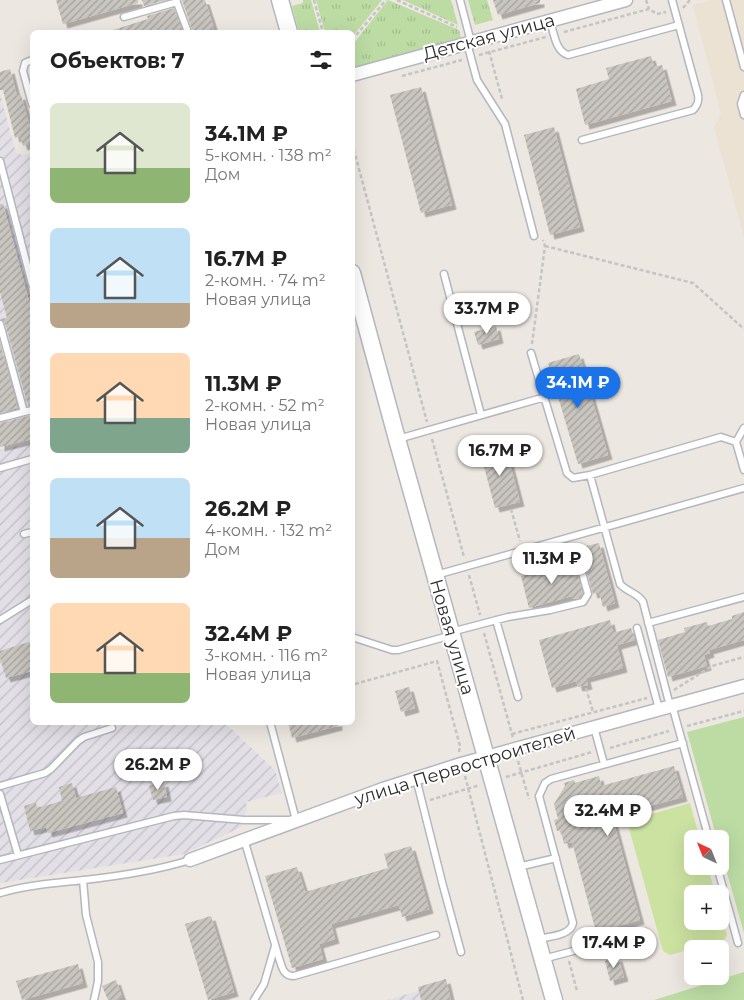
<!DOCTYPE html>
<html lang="ru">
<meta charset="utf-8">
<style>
:root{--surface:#fff;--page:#f6f6f6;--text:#222;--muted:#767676;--accent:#1a73e8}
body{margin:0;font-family:Montserrat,sans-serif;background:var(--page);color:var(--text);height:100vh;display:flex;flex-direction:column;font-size:19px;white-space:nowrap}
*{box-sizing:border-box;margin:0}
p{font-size:16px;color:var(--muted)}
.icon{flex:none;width:28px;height:28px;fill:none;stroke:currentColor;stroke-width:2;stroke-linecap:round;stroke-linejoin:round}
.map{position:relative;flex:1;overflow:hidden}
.sheet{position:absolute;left:30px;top:30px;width:325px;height:695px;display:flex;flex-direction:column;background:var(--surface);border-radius:8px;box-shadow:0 5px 20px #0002}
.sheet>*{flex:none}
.needle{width:32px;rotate:317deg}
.fabs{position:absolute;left:684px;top:830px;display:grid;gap:10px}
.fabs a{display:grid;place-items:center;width:45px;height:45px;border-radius:8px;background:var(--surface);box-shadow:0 5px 20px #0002;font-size:25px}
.price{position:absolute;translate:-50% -42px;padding:0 11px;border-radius:18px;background:#fff;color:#222;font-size:16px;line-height:32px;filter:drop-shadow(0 1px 2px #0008)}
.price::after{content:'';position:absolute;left:50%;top:30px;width:15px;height:11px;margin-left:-8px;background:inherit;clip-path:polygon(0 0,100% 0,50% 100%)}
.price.active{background:var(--accent);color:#fff}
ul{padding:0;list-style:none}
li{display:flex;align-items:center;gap:15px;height:125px;padding:0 20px}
li span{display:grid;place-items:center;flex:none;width:140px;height:100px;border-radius:8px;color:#555}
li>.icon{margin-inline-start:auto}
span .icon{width:60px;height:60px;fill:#fffc;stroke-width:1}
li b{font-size:21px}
h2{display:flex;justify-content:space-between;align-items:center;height:60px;padding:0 20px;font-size:21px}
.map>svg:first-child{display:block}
</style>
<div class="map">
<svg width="744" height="1000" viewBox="0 0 744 1000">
<defs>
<pattern id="industrial-furrows" width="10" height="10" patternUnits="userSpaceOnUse" patternTransform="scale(1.25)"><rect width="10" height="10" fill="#e2e0e6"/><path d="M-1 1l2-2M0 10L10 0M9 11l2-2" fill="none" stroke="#c2c0c6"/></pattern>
<pattern id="grass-tufts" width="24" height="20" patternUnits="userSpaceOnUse" patternTransform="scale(1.25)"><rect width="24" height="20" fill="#bcdca4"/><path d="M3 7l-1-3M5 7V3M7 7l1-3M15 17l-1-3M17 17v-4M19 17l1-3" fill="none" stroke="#a2bd8e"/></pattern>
<pattern id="building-hatch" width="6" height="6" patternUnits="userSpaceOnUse" patternTransform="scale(1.25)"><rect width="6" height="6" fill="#c9c5bf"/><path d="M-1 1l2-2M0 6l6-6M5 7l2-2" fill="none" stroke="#a4a09c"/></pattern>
<filter id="shadow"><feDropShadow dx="4.5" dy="4.5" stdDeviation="0" flood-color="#0004"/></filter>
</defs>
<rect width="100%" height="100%" fill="#ede7e1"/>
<!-- industrial -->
<path fill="url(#industrial-furrows)" d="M 0,94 L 16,153 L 23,155 L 32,153 L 32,439 L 0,447 Z
M 32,442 L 32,722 L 225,723 L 275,770 L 282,793 L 246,802 L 247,809 L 241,827 L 184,854 L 0,883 L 0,450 Z
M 446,979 L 451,1000 L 387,1000 L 418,991 L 418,987 Z"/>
<!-- education -->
<path fill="#ece2d3" d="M 712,0 L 744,0 L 744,238 L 714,127 L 721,114 L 693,5 Z"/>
<!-- grass -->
<path fill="url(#grass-tufts)" d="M 303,0 L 311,0 L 320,32 L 299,32 L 292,6 L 303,3 Z
M 316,0 L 382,0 L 353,36 L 352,32 L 325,32 Z
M 388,0 L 459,30 L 461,38 L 353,68 L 353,44 Z
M 403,0 L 451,0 L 458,25 Z
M 468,0 L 487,0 L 493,20 L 475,25 Z"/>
<!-- park -->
<path fill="#bcdca4" d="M 744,717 L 744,933 L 720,848 L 720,839 L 717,839 L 687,732 Z
M 744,972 L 744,1000 L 654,1000 Z"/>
<!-- pitch -->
<path fill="#cce2a1" d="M 690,803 L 700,839 L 692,839 L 692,866 L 708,866 L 715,894 L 692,894 L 692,921 L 720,921 L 720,910 L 727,935 L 724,940 L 670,955 L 663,951 L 627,821 Z"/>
<!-- building -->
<path fill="url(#building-hatch)" filter="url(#shadow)" d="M 56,0 L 138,0 L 138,3 L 63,24 Z
M 142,0 L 166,0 L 144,6 Z
M 182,0 L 205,0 L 214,28 L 211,29 L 212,32 L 193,32 Z
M 493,0 L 540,0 L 540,3 L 498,15 Z
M 174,8 L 183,32 L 113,32 L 113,30 L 148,19 L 147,16 Z
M 651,56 L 654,67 L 662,65 L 672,101 L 585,125 L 576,89 L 609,79 L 606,68 Z
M 10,69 L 17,96 L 21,95 L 32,134 L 32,143 L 23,146 L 20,136 L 15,138 L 3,90 L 0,90 L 0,72 Z
M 421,87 L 452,205 L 421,213 L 390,95 Z
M 554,127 L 580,227 L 550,235 L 524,135 Z
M 0,204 L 3,204 L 32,312 L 32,405 L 28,406 L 5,323 L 0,319 L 7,318 L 0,292 Z
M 496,326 L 499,339 L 478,345 L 474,332 Z
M 0,343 L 18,408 L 0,413 Z
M 579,354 L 608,455 L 578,464 L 548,363 Z
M 32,415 L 32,439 L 0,447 L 0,423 Z
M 505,445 L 520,502 L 495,508 L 480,452 Z
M 599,543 L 615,603 L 603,607 L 599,592 L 593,594 L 583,559 L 589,557 L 586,546 Z
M 568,561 L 568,563 L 574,562 L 583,593 L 580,598 L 573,599 L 572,596 L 529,608 L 521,576 L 558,566 L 558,564 Z
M 744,612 L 744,640 L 709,650 L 710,653 L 704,655 L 707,666 L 668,677 L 658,640 L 685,632 L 684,628 L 707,622 L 708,626 L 732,619 L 732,616 Z
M 610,620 L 613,633 L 631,628 L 635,640 L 617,645 L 623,668 L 586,678 L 588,685 L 578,687 L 576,681 L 552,688 L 539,640 Z
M 32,641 L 32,671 L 6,678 L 0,658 L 0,651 Z
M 409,687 L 415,708 L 401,712 L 395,691 Z
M 288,722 L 338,722 L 338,726 L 292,738 Z
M 674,766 L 683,797 L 612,816 L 640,920 L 596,932 L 572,842 L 564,844 L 561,830 L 557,831 L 554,820 L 558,819 L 554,804 L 565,786 L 564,783 L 574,780 L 575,783 L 599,776 L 601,786 Z
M 164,782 L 167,797 L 153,800 L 149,786 Z
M 72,783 L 76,798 L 116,787 L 123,813 L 48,833 L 46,827 L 30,831 L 24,806 L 36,802 L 37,808 L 62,801 L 59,787 Z
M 411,846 L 429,909 L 402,917 L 399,905 L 331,924 L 335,939 L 319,944 L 323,959 L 292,968 L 265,876 L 297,867 L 305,892 L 388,868 L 384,854 Z
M 211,916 L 234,992 L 208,1000 L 185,924 Z
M 618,957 L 624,977 L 610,981 L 605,961 Z
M 78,964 L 83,983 L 22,1000 L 16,981 Z
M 446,979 L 451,1000 L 421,1000 L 418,987 Z
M 116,980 L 122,997 L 116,1000 L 108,1000 L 102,986 Z"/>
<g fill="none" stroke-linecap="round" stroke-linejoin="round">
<defs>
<path id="service" d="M 176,0 L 188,32
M 460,0 L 471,42
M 726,0 L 744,67
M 124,17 L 177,2
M 550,21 C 554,32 555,51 568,55 L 679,25
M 467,43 L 477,80 L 505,124 L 534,236
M 32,60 L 25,63 L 23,71 L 32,104
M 744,95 L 741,104 L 744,115
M 582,140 L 693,110 C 698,105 699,101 698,95 L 672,0
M 0,161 L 32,284
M 444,274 L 481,415
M 0,324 L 24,412
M 531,353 L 567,473 L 573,478 L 590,475 L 721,437 L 736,442
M 0,418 L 32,410
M 744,428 L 736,442 L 744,470
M 398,439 L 545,397
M 0,468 L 32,459
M 590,475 L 620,584 C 627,592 638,593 643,602 L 670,706
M 24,534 L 32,532
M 436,575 L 744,488
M 0,620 L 32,600
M 496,620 L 518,697
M 648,623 L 744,597
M 637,628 L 659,709
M 451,632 L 508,617 L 550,610 L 583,602 L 588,594 L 577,555
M 352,637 L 392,650 L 398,650 L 452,635
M 672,705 L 709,839
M 594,727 L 604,764
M 416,778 L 442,882 L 461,952
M 0,786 L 45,773 L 51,769 L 78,741 L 84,737 L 112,728
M 0,794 L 18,855
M 244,839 L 279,958 C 282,967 283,976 294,976 L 436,935
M 0,860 L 174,816 L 184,815 L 244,820 L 296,820 L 270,722
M 717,866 L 738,943
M 518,867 L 556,858
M 83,880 L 86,915 L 98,962 L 98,981 L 94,1000
M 0,893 C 27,885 56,883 84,880 C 120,876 155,871 190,860
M 539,939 C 550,936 570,936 573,923 L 539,796 L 545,783 L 551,779 L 683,743
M 543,959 L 645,932
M 254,1000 L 264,984 L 275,946"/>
<path id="minor" d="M 352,75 L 626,0
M 190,860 L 383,789 L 461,764 L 744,686"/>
<path id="tertiary" d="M 280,0 L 289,32
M 352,273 L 397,439 L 554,1000"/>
</defs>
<!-- service casing -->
<use href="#service" stroke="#b4b7bf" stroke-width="9"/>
<!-- minor casing -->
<use href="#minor" stroke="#b4b7bf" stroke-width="15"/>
<!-- tertiary casing -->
<use href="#tertiary" stroke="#b4b7bf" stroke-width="19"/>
<!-- path -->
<path stroke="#c4c4c4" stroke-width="2.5" stroke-dasharray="4 2.5" stroke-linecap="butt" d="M 314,0 L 323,32
M 397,0 L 457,27
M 646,0 L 649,9
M 683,8 L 690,0
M 564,32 L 649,9 L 657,14 L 666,12
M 352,40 L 386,0
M 489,51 L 502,99
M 479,55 L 546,37
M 402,76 L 462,60
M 352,143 L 427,422
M 545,246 L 693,283 L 744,329
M 532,344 L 545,246 L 543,240
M 432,439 L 464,557
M 511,509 L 520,541
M 469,575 L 480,615
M 484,633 L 513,738
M 355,684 L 437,661 L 460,746 L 459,752
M 586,688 L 593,712
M 674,690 L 712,666 L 744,657
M 687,726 L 744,711
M 512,734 L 647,698
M 610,748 L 669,731
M 518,761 L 529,799
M 465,776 L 523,1000
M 506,777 L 592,752
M 430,800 L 480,785
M 569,961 L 577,991"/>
<!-- service -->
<use href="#service" stroke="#fff" stroke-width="6"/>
<!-- minor -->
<use href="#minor" stroke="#fff" stroke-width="12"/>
<!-- tertiary -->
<use href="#tertiary" stroke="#fff" stroke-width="16"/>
</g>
<g text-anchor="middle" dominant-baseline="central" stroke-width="4" stroke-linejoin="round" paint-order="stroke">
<!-- street labels -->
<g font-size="18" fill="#2d2d2d" stroke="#fff">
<text transform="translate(489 37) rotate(-15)">Детская улица</text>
<text transform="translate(452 637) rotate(74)">Новая улица</text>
<text transform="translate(465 766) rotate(-17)">улица Первостроителей</text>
</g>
</g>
</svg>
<div class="fabs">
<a><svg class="needle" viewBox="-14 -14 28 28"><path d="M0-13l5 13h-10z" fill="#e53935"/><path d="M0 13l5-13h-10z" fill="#767676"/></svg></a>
<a>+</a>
<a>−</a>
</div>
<b class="price" style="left:487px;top:335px">33.7M ₽</b>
<b class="price active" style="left:578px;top:409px">34.1M ₽</b>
<b class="price" style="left:500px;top:477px">16.7M ₽</b>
<b class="price" style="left:552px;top:585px">11.3M ₽</b>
<b class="price" style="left:158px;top:791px">26.2M ₽</b>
<b class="price" style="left:608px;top:837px">32.4M ₽</b>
<b class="price" style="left:614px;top:969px">17.4M ₽</b>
<section class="sheet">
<h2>Объектов: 7<svg class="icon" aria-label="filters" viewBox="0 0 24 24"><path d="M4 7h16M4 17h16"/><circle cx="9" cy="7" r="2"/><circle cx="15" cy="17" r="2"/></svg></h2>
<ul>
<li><span style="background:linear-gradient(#dfe7d0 65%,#8fb573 0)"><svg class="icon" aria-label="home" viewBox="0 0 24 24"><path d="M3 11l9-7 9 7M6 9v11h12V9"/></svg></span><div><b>34.1M ₽</b><p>5-комн. · 138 m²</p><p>Дом</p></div></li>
<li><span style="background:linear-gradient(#bfe0f5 75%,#b9a48a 0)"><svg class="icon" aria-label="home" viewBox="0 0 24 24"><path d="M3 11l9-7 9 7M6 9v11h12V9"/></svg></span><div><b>16.7M ₽</b><p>2-комн. · 74 m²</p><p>Новая улица</p></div></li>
<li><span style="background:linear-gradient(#ffd9b3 65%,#7fa58c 0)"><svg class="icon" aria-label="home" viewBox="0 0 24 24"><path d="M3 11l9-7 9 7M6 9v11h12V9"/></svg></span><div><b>11.3M ₽</b><p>2-комн. · 52 m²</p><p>Новая улица</p></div></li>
<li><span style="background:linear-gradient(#bfe0f5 60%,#b9a48a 0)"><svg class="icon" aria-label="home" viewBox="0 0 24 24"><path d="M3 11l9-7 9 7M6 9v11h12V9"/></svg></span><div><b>26.2M ₽</b><p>4-комн. · 132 m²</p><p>Дом</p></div></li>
<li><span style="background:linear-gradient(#ffd9b3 70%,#8fb573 0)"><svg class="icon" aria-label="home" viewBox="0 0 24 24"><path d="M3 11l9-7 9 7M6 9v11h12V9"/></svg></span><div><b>32.4M ₽</b><p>3-комн. · 116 m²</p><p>Новая улица</p></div></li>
</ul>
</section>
</div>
